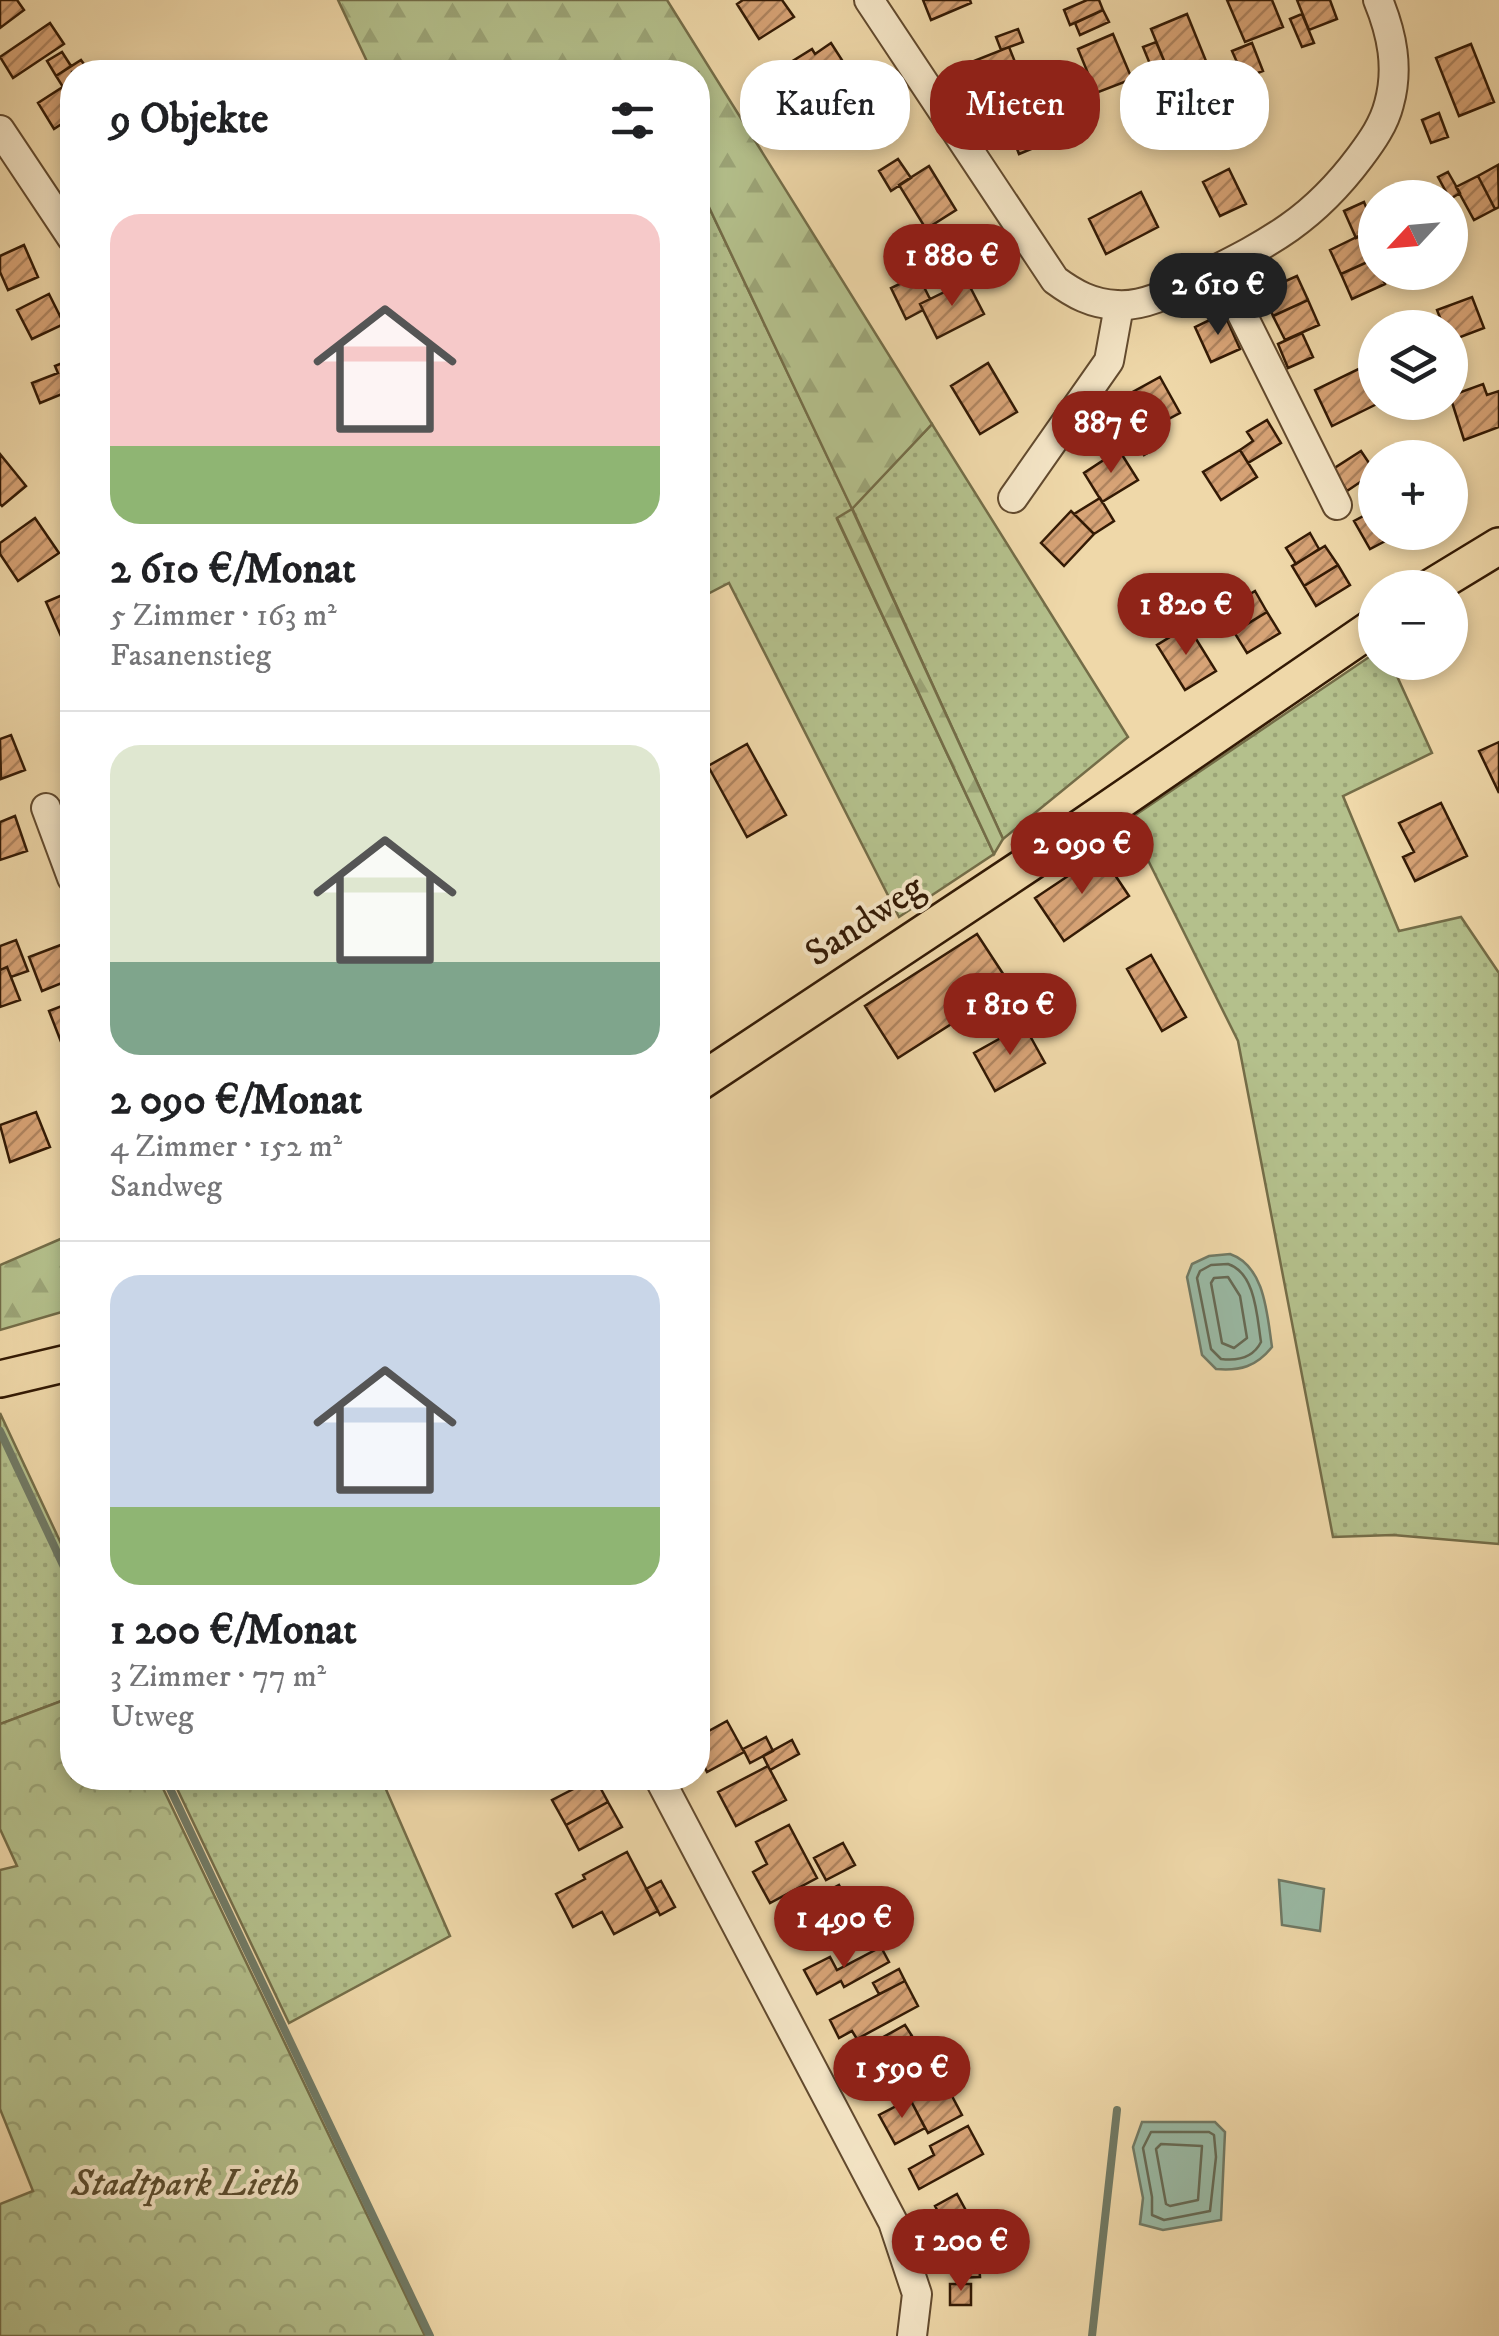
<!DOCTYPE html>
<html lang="de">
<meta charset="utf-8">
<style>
:root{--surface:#fff;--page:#f2f2f2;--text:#202124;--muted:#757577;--line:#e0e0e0;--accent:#8f2418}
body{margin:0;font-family:"IM FELL DW Pica",serif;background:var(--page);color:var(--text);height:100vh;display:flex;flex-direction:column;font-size:38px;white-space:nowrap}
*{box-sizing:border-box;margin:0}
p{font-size:32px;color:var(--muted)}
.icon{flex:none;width:55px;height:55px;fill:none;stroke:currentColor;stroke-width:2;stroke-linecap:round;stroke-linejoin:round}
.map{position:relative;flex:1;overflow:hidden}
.side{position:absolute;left:60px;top:60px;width:650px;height:1730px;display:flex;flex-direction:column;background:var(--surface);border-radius:40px;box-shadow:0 5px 15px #0003}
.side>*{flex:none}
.guide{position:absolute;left:740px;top:60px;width:608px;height:90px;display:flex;gap:20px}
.needle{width:65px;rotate:244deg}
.buttons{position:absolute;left:1358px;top:180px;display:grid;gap:20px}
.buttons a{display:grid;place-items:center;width:110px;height:110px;border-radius:50%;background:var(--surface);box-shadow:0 5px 15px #0003;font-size:50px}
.price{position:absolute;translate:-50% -85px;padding:0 22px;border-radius:35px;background:var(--accent);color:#fff;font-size:32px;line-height:65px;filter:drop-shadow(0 2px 5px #0008)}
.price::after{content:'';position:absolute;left:50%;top:60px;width:30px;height:22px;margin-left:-15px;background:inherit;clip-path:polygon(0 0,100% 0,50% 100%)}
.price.current{background:#222;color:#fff}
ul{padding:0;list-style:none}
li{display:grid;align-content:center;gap:20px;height:530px;padding:0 50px}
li+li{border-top:2px solid var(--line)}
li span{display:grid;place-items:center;height:310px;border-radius:30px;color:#555}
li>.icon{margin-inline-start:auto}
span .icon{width:180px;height:180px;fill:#fffc;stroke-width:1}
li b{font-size:42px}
h2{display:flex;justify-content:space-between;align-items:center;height:120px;padding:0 50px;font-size:42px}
.pill{padding:0 35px;border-radius:40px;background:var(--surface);box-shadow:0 5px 15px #0003;font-size:35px;line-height:90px}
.pill.current{background:var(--accent);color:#fff}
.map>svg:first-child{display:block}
</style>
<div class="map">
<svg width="1499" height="2336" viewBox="0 0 1499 2336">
<defs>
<pattern id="grass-dots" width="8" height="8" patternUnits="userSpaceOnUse" patternTransform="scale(2.5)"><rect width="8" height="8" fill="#b4c08c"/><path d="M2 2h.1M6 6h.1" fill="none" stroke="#9ba477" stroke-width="1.8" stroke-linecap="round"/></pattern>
<pattern id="forest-firs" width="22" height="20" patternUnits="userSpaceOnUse" patternTransform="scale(2.5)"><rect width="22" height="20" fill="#b4c08c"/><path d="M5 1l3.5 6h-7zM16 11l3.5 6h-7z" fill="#9ba477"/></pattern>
<pattern id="park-crowns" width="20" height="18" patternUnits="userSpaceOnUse" patternTransform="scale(2.5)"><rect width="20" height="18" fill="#b4c08c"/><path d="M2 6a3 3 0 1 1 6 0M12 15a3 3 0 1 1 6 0" fill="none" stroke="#9ba477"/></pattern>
<pattern id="building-hatch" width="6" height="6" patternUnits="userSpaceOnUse" patternTransform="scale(2.5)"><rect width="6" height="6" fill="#d7a376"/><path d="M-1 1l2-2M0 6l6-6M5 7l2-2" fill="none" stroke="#af845f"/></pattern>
</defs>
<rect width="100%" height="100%" fill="#efd8a9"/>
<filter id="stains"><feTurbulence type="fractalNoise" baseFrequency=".002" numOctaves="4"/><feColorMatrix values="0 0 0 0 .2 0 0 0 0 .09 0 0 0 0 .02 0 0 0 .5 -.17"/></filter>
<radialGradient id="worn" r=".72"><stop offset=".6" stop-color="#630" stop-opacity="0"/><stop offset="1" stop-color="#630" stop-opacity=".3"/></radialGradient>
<!-- grass -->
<path fill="url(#grass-dots)" stroke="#746d48" stroke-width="2.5" d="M 698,184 L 852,508 L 932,424 L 1128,737 L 1003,839 L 853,510 L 837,519 L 994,854 L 899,917 L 729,583 L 698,599 Z
M 1375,653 L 1375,662 L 1391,663 L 1432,753 L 1343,796 L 1399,931 L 1461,917 L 1499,973 L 1499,1544 L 1393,1535 L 1333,1537 L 1238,1041 L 1128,820 Z
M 0,1413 L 72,1567 L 72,1697 L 0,1724 Z
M 172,1778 L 381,1778 L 450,1936 L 289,2023 Z"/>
<!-- forest -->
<path fill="url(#forest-firs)" stroke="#746d48" stroke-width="2.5" d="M 338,0 L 667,0 L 932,424 L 852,509 L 1003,839 L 994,854 L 837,518 L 852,509 L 698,184 L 698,72 L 372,72 Z
M 72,1234 L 72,1309 L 0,1330 L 0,1265 Z"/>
<!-- park -->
<path fill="url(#park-crowns)" stroke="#746d48" stroke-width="2.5" d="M 72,1697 L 72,1778 L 158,1778 L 425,2336 L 0,2336 L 0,2204 L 33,2191 L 0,2109 L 0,1870 L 17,1866 L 0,1829 L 0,1724 Z"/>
<!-- water -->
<path fill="#9abaa5" stroke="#717a65" stroke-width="2.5" d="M 1230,1254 C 1265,1266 1267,1314 1272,1347 C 1256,1367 1240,1371 1216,1369 L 1202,1355 L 1187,1277 L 1192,1264 L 1209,1256 Z
M 1279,1880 L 1324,1889 L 1320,1931 L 1282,1925 Z
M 1142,2122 L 1215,2122 L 1225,2132 L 1221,2220 L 1163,2230 L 1140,2224 L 1143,2198 L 1133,2147 Z"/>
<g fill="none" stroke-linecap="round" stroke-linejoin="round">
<!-- shore -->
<path stroke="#666a55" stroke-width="2.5" d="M 1228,1264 C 1256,1273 1257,1318 1261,1342 C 1253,1358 1237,1361 1221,1359 L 1211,1349 L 1197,1278 L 1200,1271 L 1211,1265 Z
M 1228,1277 L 1240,1296 L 1247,1338 L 1234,1348 L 1222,1343 L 1211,1283 L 1214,1278 Z
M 1151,2132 L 1209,2132 L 1214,2135 L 1216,2157 L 1210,2211 L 1164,2220 L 1152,2215 L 1152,2197 L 1143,2148 Z
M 1161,2144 L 1202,2146 L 1198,2200 L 1170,2206 L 1166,2204 L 1156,2149 Z"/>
<!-- stream -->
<path stroke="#717a65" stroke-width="8" d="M 0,1431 L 72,1584
M 165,1778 L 430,2336
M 1092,2336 L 1117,2110"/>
</g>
<!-- building -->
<path fill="url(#building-hatch)" stroke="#331a05" stroke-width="2.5" d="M 0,0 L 17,0 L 24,10 L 0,28 Z
M 743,0 L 782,0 L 794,17 L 759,39 L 737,4 Z
M 923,0 L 970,0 L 971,3 L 931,20 Z
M 1087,0 L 1099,0 L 1103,10 L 1070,25 L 1064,10 Z
M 1227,0 L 1272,0 L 1283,27 L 1245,42 Z
M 1297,0 L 1330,0 L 1337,19 L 1309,30 Z
M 1103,10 L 1109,22 L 1080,35 L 1075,23 Z
M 1187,14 L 1206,61 L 1170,75 L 1151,29 Z
M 1302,14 L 1314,43 L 1302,47 L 1290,19 Z
M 50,23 L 64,44 L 13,78 L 0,57 Z
M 1018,29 L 1023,42 L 1001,50 L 996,37 Z
M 1113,34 L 1132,79 L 1096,93 L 1078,49 Z
M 1156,42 L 1170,75 L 1157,81 L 1143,47 Z
M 831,43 L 842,60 L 826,70 L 839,92 L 814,108 L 819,115 L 802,126 L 787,102 L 800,94 L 783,67 L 812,49 L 815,54 Z
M 1252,43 L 1263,71 L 1244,78 L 1232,51 Z
M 1471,44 L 1494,102 L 1459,116 L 1436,58 Z
M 1009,47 L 1025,87 L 989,100 L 974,61 Z
M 62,52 L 71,66 L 56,76 L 47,61 Z
M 81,60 L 89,71 L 72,72 L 72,81 L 63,87 L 56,76 Z
M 72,81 L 72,117 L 54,129 L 38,103 Z
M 1048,110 L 1060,137 L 1019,154 L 1008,127 Z
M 1439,113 L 1448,137 L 1431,143 L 1422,120 Z
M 898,159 L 911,178 L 891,191 L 879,171 Z
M 1498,165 L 1499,207 L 1495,209 L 1478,176 Z
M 929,166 L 956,210 L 926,229 L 899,185 Z
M 1229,169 L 1246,204 L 1220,216 L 1203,182 Z
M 1448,172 L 1460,193 L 1450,199 L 1438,177 Z
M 1478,176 L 1495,209 L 1474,220 L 1456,187 Z
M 1141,192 L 1158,227 L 1106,254 L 1089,219 Z
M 1364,202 L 1375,229 L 1356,238 L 1344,211 Z
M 1363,234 L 1374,259 L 1341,274 L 1330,250 Z
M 24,245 L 38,277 L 8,290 L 0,272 L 0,256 Z
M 1374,259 L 1375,272 L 1380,272 L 1385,284 L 1352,299 L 1341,274 Z
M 918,275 L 930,299 L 920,304 L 923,310 L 906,319 L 891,288 Z
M 1297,276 L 1308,300 L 1273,316 L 1263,291 Z
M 967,281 L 984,314 L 937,338 L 920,304 Z
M 49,294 L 64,324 L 32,339 L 17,310 Z
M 1472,297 L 1484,328 L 1450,341 L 1450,328 L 1444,328 L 1437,310 Z
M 1308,300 L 1319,325 L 1285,340 L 1273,316 Z
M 1224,313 L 1240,349 L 1211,362 L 1195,327 Z
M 1302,333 L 1313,357 L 1288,368 L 1278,344 Z
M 72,359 L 72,390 L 40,403 L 32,383 L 58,373 L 55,366 Z
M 1375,361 L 1375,402 L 1381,402 L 1332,426 L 1315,390 Z
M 988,363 L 1017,412 L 980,434 L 951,386 Z
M 1160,377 L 1180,413 L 1149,429 L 1129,394 Z
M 1483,384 L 1487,395 L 1499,391 L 1499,427 L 1464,440 L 1450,396 Z
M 1144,420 L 1158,447 L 1144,455 L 1129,427 Z
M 1267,420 L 1281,443 L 1248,463 L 1240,450 L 1253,441 L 1247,432 Z
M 1119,450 L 1138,480 L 1102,502 L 1084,473 Z
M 1240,450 L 1257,477 L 1221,500 L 1203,472 Z
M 1361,451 L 1375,472 L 1347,491 L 1333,469 Z
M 0,454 L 26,486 L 2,506 L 0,504 Z
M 1100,498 L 1114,521 L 1094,534 L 1074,514 Z
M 1071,511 L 1094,534 L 1064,566 L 1041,543 Z
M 1373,511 L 1375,532 L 1385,532 L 1389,539 L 1370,549 L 1354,521 Z
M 35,518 L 59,553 L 18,581 L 0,554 L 0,543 Z
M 1310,533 L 1319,549 L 1296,564 L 1286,548 Z
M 1325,546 L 1338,565 L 1304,586 L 1292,566 Z
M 1338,565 L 1350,585 L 1316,606 L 1304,586 Z
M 72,591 L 72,639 L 64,643 L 46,602 Z
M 1255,591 L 1267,612 L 1234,632 L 1221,612 Z
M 1267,612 L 1280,633 L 1247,653 L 1234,632 Z
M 1188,626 L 1216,671 L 1185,690 L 1157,645 Z
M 11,735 L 25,770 L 1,779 L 0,739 Z
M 1499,742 L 1499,793 L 1479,751 Z
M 747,744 L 786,815 L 747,837 L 708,766 Z
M 1441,803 L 1467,856 L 1415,881 L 1403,857 L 1414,852 L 1399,823 Z
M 15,816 L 27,851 L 0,860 L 0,822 Z
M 1101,854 L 1129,896 L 1064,941 L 1035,898 Z
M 977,934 L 1011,986 L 898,1058 L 865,1006 Z
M 16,940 L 28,971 L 11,977 L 7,967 L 0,970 L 0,946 Z
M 66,943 L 72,961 L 72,979 L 42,991 L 29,957 Z
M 1151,955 L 1186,1017 L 1162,1031 L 1127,969 Z
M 7,967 L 20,1000 L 0,1007 L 0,970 Z
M 72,1002 L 72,1049 L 65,1052 L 49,1011 Z
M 1024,1025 L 1045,1063 L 995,1091 L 974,1053 Z
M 36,1112 L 50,1147 L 10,1162 L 0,1125 Z
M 727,1721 L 744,1752 L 707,1772 L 698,1754 L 698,1737 Z
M 766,1737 L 773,1751 L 750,1763 L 743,1749 Z
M 792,1740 L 799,1754 L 770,1770 L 763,1756 Z
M 768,1766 L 786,1800 L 736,1826 L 718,1792 Z
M 595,1778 L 608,1802 L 566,1825 L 552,1800 Z
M 608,1802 L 622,1827 L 579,1850 L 566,1825 Z
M 789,1825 L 817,1878 L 770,1903 L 753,1872 L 767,1864 L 756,1842 Z
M 843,1843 L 855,1865 L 826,1880 L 814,1858 Z
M 627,1852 L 658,1911 L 614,1934 L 602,1912 L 573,1927 L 556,1894 L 585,1879 L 583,1875 Z
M 661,1881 L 675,1907 L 660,1915 L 646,1889 Z
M 839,1885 L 857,1918 L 805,1945 L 788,1912 Z
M 881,1947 L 889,1962 L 844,1987 L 841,1981 L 817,1994 L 804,1970 L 830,1957 L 837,1970 Z
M 899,1969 L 905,1981 L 879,1994 L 873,1983 Z
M 905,1981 L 918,2006 L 857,2039 L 852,2031 L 839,2038 L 830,2020 Z
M 905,2025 L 912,2036 L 882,2052 L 876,2041 Z
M 912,2036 L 927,2064 L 868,2095 L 853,2067 Z
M 957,2063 L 964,2075 L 924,2092 L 919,2083 Z
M 944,2081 L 962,2115 L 928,2133 L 910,2099 Z
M 910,2099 L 925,2128 L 895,2144 L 879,2115 Z
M 968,2126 L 983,2154 L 919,2189 L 909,2169 L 934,2155 L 930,2146 Z
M 957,2194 L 976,2229 L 954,2241 L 935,2206 Z
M 979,2259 L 980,2277 L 955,2278 L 954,2260 Z
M 950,2284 L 971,2284 L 971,2305 L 950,2305 Z"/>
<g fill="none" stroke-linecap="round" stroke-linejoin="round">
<defs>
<path id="minor" d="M 869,0 L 1055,280 C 1074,294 1092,304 1117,305 C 1147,307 1177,289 1203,276 C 1271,242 1313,220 1360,157 C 1372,141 1384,124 1389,104 C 1399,68 1392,34 1378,0
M 0,130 L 72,238
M 1219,268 L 1337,505
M 1013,498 L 1109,361 L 1119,306
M 46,808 L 72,878
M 659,1778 L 893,2222 L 917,2294 L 912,2336"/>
<path id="major" d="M 1430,588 L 1499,546
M 698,1083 L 1028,864 L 1375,626
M 0,1379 L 72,1362"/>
</defs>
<!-- minor casing -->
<use href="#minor" stroke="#624a2e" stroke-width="32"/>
<!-- major casing -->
<use href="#major" stroke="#331a05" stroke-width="40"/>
<!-- minor -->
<use href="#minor" stroke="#f5e6c7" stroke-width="28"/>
<!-- major -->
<use href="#major" stroke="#efd8a9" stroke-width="35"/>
</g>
<g text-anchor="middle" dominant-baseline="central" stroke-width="8" stroke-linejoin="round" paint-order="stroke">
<!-- street labels -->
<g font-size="38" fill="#331a05" stroke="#f5e6c7">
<text transform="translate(865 921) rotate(-34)">Sandweg</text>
</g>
<!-- park labels -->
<g font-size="38" font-style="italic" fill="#5a4c2e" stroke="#f5e6c7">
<text x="185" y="2184">Stadtpark Lieth</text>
</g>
</g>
<rect width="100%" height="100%" filter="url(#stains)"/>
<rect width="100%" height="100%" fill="url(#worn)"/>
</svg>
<div class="buttons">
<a><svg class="needle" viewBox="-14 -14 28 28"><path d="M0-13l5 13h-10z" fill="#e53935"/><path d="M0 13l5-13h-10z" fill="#757577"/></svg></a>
<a><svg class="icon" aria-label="layers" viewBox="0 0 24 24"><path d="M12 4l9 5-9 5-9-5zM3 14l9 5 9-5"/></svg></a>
<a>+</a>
<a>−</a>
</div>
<b class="price" style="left:952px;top:309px">1 880 €</b>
<b class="price current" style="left:1218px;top:338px">2 610 €</b>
<b class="price" style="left:1111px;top:476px">887 €</b>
<b class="price" style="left:1186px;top:658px">1 820 €</b>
<b class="price" style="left:1082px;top:897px">2 090 €</b>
<b class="price" style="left:1010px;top:1058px">1 810 €</b>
<b class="price" style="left:844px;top:1971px">1 490 €</b>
<b class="price" style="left:902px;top:2121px">1 590 €</b>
<b class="price" style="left:961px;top:2294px">1 200 €</b>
<div class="guide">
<a class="pill">Kaufen</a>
<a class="pill current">Mieten</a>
<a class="pill">Filter</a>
</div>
<section class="side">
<h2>9 Objekte<svg class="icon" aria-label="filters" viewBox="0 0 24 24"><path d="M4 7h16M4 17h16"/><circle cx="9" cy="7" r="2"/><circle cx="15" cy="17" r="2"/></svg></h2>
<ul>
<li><span style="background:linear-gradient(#f6c9c9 75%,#8fb573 0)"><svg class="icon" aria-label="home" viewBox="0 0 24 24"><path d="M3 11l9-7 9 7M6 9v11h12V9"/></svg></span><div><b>2 610 €/Monat</b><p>5 Zimmer · 163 m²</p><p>Fasanenstieg</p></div></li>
<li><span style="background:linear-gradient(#dfe7d0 70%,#7fa58c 0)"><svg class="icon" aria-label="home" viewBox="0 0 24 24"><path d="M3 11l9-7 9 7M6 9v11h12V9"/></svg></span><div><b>2 090 €/Monat</b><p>4 Zimmer · 152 m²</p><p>Sandweg</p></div></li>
<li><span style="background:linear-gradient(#c9d6e8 75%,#8fb573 0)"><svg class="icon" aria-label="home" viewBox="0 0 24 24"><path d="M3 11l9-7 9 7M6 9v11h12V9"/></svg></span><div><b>1 200 €/Monat</b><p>3 Zimmer · 77 m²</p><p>Utweg</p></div></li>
</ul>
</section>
</div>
